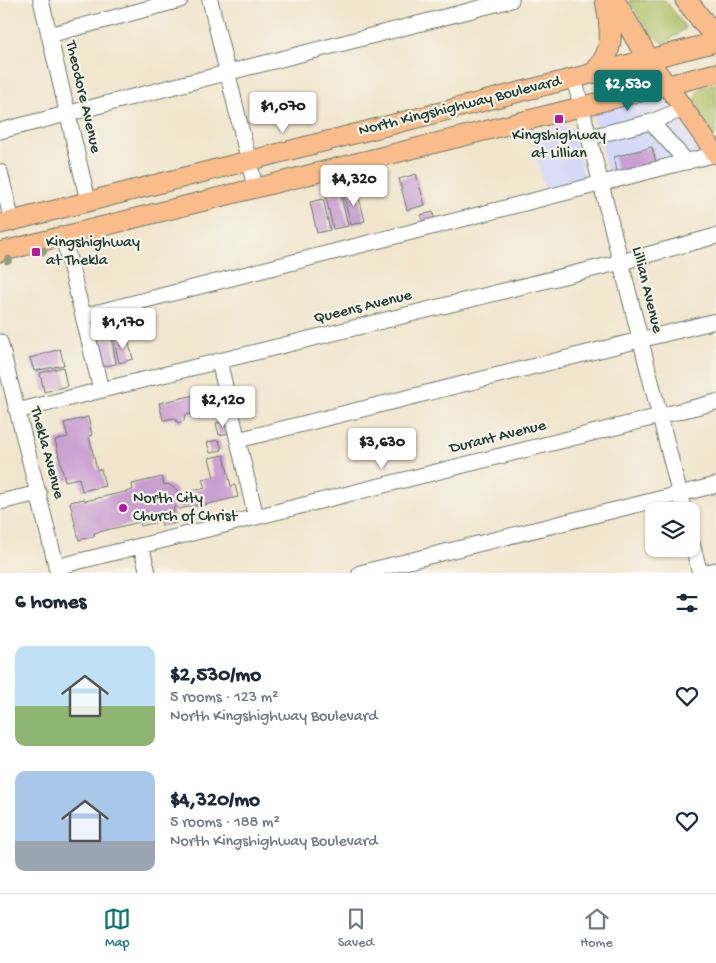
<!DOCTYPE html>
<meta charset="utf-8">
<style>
:root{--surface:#fff;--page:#f6f6f7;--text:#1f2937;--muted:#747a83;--line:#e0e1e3;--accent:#0f766e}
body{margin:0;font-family:"Gochi Hand",sans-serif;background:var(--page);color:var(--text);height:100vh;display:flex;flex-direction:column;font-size:19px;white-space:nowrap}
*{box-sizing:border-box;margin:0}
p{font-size:16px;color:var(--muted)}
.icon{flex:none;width:28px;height:28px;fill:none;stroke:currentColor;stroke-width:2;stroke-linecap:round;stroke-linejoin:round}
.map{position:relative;height:573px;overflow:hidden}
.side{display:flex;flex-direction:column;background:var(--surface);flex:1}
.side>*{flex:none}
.controls{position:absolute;left:645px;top:502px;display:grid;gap:10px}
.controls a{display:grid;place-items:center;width:55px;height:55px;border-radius:10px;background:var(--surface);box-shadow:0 1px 4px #0004;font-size:25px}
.price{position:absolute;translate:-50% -42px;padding:0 11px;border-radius:5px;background:#fff;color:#222;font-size:16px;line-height:32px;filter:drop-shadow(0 1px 2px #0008)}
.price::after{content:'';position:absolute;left:50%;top:30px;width:15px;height:11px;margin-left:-8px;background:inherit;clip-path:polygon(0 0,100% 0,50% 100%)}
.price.active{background:var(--accent);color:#fff}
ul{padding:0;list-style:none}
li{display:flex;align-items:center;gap:15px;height:125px;padding:0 15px}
li span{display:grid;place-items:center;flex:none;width:140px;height:100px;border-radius:10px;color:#555}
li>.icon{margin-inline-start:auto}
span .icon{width:60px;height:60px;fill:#fffc;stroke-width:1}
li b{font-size:21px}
h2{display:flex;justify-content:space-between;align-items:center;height:60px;padding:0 15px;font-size:21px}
.tabs{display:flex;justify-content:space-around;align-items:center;height:70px;border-top:1px solid var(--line);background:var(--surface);font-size:14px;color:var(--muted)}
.tabs a{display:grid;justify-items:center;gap:2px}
.tabs .active{color:var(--accent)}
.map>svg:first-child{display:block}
</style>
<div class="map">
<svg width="716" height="573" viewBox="0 0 716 573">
<rect width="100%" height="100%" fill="#f7f3e8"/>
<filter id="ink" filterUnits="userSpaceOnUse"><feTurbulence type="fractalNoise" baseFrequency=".02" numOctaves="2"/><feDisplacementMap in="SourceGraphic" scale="10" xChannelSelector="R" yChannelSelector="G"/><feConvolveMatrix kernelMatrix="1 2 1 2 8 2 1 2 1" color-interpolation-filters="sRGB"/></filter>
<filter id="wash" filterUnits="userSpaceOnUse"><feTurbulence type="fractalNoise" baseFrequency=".0096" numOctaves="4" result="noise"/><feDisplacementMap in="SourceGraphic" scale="20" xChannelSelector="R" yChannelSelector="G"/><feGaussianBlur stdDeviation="1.12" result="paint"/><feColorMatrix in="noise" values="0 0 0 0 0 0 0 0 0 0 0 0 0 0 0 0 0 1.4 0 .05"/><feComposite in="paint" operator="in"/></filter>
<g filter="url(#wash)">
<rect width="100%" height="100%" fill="#f1e6cd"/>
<!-- built -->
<path fill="#d5d8f9" d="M 661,96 L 666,99 L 705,153 L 609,177 L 593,115 L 597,109 Z
M 565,126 L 572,129 L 586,185 L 545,194 L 532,133 Z"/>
<!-- green -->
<path fill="#aabd61" stroke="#647d4a" d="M 629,0 L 665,0 L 686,28 L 666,43 C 647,39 638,15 629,0 Z
M 716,83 L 716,136 C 706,123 685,101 702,87 Z"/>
<g id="blocks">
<!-- building -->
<path fill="#c99fd2" d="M 652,147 L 657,167 L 618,176 L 614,157 Z
M 416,174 L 425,205 L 407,210 L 399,179 Z
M 357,190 L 365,221 L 351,225 L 343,193 Z
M 341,194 L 348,226 L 333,229 L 326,197 Z
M 323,199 L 330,230 L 317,233 L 310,202 Z
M 433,212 L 435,223 L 424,226 L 421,215 Z
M 103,336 L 103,340 L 112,339 L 116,364 L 101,367 L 96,337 Z
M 127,337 L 133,359 L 119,363 L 114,340 Z
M 60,349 L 64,365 L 34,371 L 30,358 Z
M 63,367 L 67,386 L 44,392 L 40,373 Z
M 213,391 L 216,405 L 210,406 L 211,410 L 185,415 L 184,421 L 178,423 L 175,418 L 163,420 L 159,403 Z
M 88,417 L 92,435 L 89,436 L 97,470 L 101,469 L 105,486 L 82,491 L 79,478 L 65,481 L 55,440 L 68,437 L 64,423 Z
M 226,421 L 229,433 L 219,435 L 216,423 Z
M 219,440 L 222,450 L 210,453 L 207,442 Z
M 224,455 L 231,486 L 235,485 L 238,497 L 196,507 L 196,505 L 180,509 L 175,506 L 173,510 L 176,523 L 162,526 L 161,521 L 141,526 L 140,522 L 94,533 L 95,536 L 79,540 L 70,502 L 84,499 L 85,501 L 133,490 L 132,484 L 162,477 L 164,485 L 168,484 L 177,490 L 178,501 L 181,502 L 194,499 L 192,491 L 205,488 L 202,479 L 214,477 L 209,458 Z"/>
</g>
</g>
<g filter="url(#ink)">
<use href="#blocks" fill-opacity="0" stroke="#68786a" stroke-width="1"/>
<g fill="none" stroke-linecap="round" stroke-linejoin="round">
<defs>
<path id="minor" d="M 41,0 L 88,201
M 210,0 L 255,187
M 49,35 L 180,0
M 574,78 L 684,511
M 651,122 L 687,162
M 0,131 L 511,0
M 590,137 L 651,122 L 683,109
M 0,172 L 12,221
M 63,236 L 83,316
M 0,342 L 58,573
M 219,361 L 256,517
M 101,390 L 83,316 L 716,154
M 17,411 L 621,262 L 716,236
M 238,440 L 716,321
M 0,502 L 39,493
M 691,540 L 700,573
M 141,546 L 148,573
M 56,567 L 716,402
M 360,573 L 716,485
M 705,573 L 716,570"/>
<path id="major" d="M 648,59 L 716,154
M 0,224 L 716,42
M 0,252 L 716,73"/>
<path id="highway" d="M 614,0 L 648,59
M 686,0 L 716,38
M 595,72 C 616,50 611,28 606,0"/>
</defs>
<!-- minor casing -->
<use href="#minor" stroke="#68786a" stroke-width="17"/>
<!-- major casing -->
<use href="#major" stroke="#68786a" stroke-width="21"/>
<!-- highway casing -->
<use href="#highway" stroke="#68786a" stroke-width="23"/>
<!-- minor -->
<use href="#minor" stroke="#fff" stroke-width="15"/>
<!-- major -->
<use href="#major" stroke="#fabc8b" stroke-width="19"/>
<!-- highway -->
<use href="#highway" stroke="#fabc8b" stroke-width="21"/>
</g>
<!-- trees -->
<g fill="#919b7f">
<circle cx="43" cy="251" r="4.5"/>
<circle cx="8" cy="260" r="4.5"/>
</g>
</g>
<!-- markers -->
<g fill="#b5179e" stroke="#f7f3e8" stroke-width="2">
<rect x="554" y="114" width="10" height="10" rx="2.5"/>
<rect x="31" y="247" width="10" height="10" rx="2.5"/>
<circle cx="123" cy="508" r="5"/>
</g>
<g text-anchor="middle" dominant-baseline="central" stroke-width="4.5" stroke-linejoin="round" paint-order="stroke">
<!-- street labels -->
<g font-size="16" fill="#1f3d34" stroke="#f7f3e8">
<text transform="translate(82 97) rotate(77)">Theodore Avenue</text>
<text transform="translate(460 107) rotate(-14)">North Kingshighway Boulevard</text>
<text transform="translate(646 290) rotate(76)">Lillian Avenue</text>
<text transform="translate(363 308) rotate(-14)">Queens Avenue</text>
<text transform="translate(498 438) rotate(-14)">Durant Avenue</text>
<text transform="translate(46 453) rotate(75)">Thekla Avenue</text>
</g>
<!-- poi labels -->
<g font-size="16" fill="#1f3d34" stroke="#f7f3e8" text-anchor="start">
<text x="559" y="136" text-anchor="middle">Kingshighway<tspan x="559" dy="18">at Lillian</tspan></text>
<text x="46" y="243">Kingshighway<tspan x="46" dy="18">at Thekla</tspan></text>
<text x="133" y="499">North City<tspan x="133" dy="18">Church of Christ</tspan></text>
</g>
</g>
</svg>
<div class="controls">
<a><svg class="icon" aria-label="layers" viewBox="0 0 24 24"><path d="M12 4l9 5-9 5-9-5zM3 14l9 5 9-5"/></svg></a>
</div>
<b class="price active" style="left:628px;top:112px">$2,530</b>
<b class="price" style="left:283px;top:134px">$1,070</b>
<b class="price" style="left:354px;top:207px">$4,320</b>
<b class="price" style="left:123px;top:350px">$1,170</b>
<b class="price" style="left:223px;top:428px">$2,120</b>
<b class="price" style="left:382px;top:470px">$3,630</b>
</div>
<section class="side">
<h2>6 homes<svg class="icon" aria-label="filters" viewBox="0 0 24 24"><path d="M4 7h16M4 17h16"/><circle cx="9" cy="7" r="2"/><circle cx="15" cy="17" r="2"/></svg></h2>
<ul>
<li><span style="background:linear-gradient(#bfe0f5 60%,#8fb573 0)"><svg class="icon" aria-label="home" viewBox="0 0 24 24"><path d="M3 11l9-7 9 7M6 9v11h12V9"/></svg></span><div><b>$2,530/mo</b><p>5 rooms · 123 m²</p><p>North Kingshighway Boulevard</p></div><svg class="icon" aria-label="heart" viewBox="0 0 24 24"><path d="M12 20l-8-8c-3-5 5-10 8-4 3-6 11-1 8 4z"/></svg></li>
<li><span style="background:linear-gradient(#a9c7e8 70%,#9aa5b1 0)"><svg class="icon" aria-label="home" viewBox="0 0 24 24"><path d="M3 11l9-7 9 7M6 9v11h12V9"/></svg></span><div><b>$4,320/mo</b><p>5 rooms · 188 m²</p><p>North Kingshighway Boulevard</p></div><svg class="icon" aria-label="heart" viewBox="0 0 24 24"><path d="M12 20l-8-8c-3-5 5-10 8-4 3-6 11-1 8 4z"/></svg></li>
</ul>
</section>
<nav class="tabs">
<a class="active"><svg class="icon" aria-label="map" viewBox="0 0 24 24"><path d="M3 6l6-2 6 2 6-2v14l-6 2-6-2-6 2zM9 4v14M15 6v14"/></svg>Map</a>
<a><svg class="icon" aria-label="saved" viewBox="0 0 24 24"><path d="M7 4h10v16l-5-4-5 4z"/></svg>Saved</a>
<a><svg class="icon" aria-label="home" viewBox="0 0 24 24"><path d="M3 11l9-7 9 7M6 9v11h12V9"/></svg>Home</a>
</nav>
